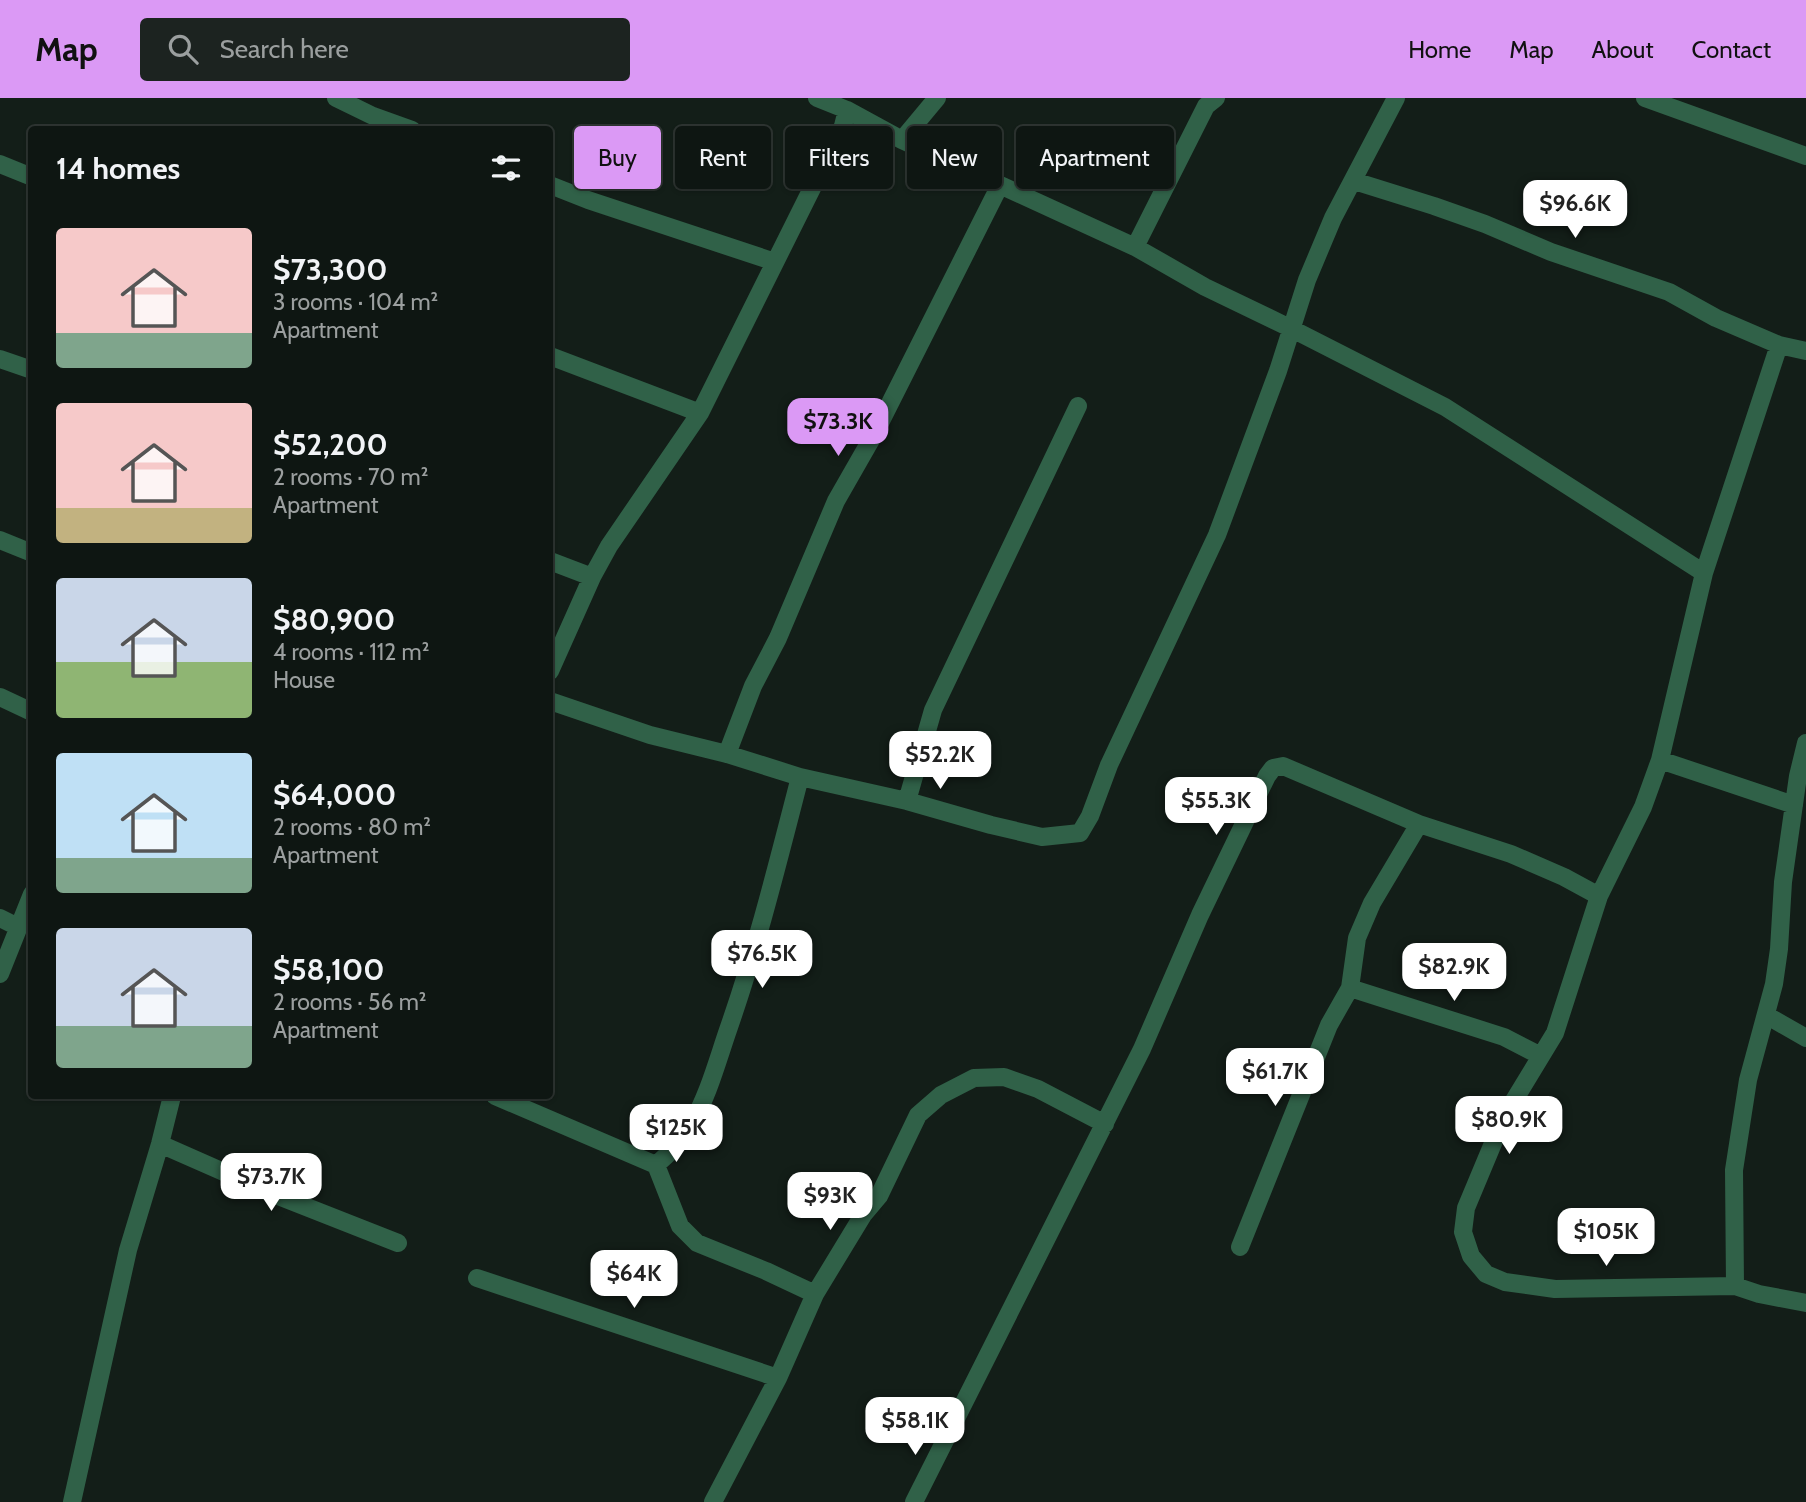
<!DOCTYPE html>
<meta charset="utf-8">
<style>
:root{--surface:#0e1612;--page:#1c2320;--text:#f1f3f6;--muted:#9b9f9f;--line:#2e3532;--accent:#db99f5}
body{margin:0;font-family:Cabin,sans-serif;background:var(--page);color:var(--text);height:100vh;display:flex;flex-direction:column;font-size:26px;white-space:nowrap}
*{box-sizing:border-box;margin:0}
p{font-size:23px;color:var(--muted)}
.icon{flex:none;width:38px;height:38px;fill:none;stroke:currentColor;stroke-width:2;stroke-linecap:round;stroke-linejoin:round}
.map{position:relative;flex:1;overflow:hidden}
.details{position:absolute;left:28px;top:28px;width:525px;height:973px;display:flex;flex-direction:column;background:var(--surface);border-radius:7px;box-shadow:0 2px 5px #0004,0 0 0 2px var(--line)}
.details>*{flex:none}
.guide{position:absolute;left:574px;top:28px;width:665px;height:63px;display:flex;gap:14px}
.price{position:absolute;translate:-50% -60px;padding:0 16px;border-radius:14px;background:#fff;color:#222;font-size:23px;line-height:46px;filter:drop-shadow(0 2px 4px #0008)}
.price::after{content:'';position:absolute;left:50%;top:42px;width:21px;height:16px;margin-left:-10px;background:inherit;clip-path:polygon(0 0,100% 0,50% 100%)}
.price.active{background:var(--accent);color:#111}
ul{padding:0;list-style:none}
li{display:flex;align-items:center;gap:21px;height:175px;padding:0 28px}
li span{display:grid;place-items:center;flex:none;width:196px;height:140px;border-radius:7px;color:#555}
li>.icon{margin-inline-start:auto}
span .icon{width:84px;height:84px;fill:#fffc;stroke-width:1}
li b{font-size:30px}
h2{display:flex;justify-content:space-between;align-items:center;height:84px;padding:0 28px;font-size:30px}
.chip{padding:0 24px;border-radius:7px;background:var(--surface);box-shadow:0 2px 5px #0004,0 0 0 2px var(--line);font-size:24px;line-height:63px}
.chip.active{background:var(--accent);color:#111}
header{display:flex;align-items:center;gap:42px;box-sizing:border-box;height:98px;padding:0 35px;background:var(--accent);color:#111}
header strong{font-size:33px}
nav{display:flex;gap:38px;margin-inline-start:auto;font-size:24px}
.search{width:490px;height:63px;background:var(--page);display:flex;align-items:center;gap:18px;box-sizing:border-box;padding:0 24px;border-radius:7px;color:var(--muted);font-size:26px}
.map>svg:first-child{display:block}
</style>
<header>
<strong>Map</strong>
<div class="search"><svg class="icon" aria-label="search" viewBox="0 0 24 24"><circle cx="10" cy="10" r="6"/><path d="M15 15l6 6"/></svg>Search here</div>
<nav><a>Home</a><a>Map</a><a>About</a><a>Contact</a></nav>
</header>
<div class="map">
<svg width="1806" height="1404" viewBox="0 0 1806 1404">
<rect width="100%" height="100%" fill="#131e18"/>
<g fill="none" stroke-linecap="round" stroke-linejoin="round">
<!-- street -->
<path stroke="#306148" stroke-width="18" d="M 336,0 L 373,18 L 412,32
M 817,0 L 847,12
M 1645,0 L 1806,58
M 902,42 L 937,0
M 0,66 L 32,79
M 1354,83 L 1434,108 L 1485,126 L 1551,154 L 1669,194 L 1716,220 L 1779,247 L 1806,253
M 550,87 L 588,102 L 775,164
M 1135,149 L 1206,8 L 1216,0
M 1779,247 L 1704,475 L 1660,662 L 1643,709 L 1599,798 L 1555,935 L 1504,1019 L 1466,1110 L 1463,1134 L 1471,1158 L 1486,1176 L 1505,1184 L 1555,1191 L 1735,1188 L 1759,1196 L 1806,1205
M 550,258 L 700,315
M 0,261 L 32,272
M 0,442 L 32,455
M 550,463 L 592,479
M 550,573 L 592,479 L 609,448 L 700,315 L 843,28 L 847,12 L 902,42 L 1135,149 L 1205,189 L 1290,230 L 1445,309 L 1704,475
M 0,599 L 32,614
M 550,603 L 650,637 L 727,656 L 800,679 L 907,703 L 991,727 L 1042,739 L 1080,735 L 1090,718 L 1109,667 L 1217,437 L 1278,273 L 1307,182 L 1333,120 L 1396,0
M 727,656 L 753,588 L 778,540 L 836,403 L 876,333 L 1000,87
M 1660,662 L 1794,707
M 907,703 L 933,612 L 1078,308
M 1419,726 L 1511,756 L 1564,779 L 1599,798
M 0,820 L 18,829
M 0,876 L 32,796
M 1350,890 L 1504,939 L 1541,958
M 1766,917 L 1806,940
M 495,998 L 656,1067 L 680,1128 L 697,1145 L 766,1173 L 815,1196
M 160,1046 L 276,1097 L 398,1145
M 656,1067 C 670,1055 681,1043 691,1027 C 708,998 717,964 728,932 C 757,849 778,764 800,679
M 477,1180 L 778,1280
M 1735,1188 L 1734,1072 L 1748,982 L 1774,886 L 1779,851 L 1783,784 L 1798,678 L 1806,645
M 72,1404 L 128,1152 L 160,1046 L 172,998
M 713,1404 L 778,1280 L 815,1196 L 863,1117 L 879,1098 L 918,1017 L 941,997 L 974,980 L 1004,979 L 1038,991 L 1105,1026
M 914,1404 L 1142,951 L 1200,817 L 1267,678 L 1273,670 L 1283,668 L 1419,726 L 1372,805 L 1357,840 L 1350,890 L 1329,927 L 1240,1149"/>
</g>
</svg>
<b class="price" style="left:1575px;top:142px">$96.6K</b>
<b class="price active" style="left:838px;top:360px">$73.3K</b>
<b class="price" style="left:940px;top:693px">$52.2K</b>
<b class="price" style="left:1216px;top:739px">$55.3K</b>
<b class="price" style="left:762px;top:892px">$76.5K</b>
<b class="price" style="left:1454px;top:905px">$82.9K</b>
<b class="price" style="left:1275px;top:1010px">$61.7K</b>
<b class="price" style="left:1509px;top:1058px">$80.9K</b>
<b class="price" style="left:676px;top:1066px">$125K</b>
<b class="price" style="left:271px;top:1115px">$73.7K</b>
<b class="price" style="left:830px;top:1134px">$93K</b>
<b class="price" style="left:1606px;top:1170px">$105K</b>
<b class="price" style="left:634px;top:1212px">$64K</b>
<b class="price" style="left:915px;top:1359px">$58.1K</b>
<div class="guide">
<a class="chip active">Buy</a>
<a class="chip">Rent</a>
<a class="chip">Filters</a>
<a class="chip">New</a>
<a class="chip">Apartment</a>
</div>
<section class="details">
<h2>14 homes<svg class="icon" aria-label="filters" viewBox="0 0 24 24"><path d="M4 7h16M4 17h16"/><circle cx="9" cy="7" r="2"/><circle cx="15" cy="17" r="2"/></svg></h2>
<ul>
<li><span style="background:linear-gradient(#f6c9c9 75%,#7fa58c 0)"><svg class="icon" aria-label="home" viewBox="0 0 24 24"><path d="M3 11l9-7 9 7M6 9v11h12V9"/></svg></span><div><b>$73,300</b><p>3 rooms · 104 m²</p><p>Apartment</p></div></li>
<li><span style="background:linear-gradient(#f6c9c9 75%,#c2b280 0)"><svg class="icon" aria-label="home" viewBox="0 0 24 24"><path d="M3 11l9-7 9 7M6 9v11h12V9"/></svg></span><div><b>$52,200</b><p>2 rooms · 70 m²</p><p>Apartment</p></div></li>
<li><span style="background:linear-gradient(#c9d6e8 60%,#8fb573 0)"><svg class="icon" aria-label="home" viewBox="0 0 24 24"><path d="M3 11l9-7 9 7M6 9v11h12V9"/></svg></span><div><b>$80,900</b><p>4 rooms · 112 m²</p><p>House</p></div></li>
<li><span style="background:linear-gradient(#bfe0f5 75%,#7fa58c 0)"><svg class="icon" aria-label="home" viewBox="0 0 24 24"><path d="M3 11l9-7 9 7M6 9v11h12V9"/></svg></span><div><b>$64,000</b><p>2 rooms · 80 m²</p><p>Apartment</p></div></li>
<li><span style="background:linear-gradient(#c9d6e8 70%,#7fa58c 0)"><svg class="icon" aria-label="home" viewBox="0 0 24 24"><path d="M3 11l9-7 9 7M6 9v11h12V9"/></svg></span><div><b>$58,100</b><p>2 rooms · 56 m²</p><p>Apartment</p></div></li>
</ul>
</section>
</div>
